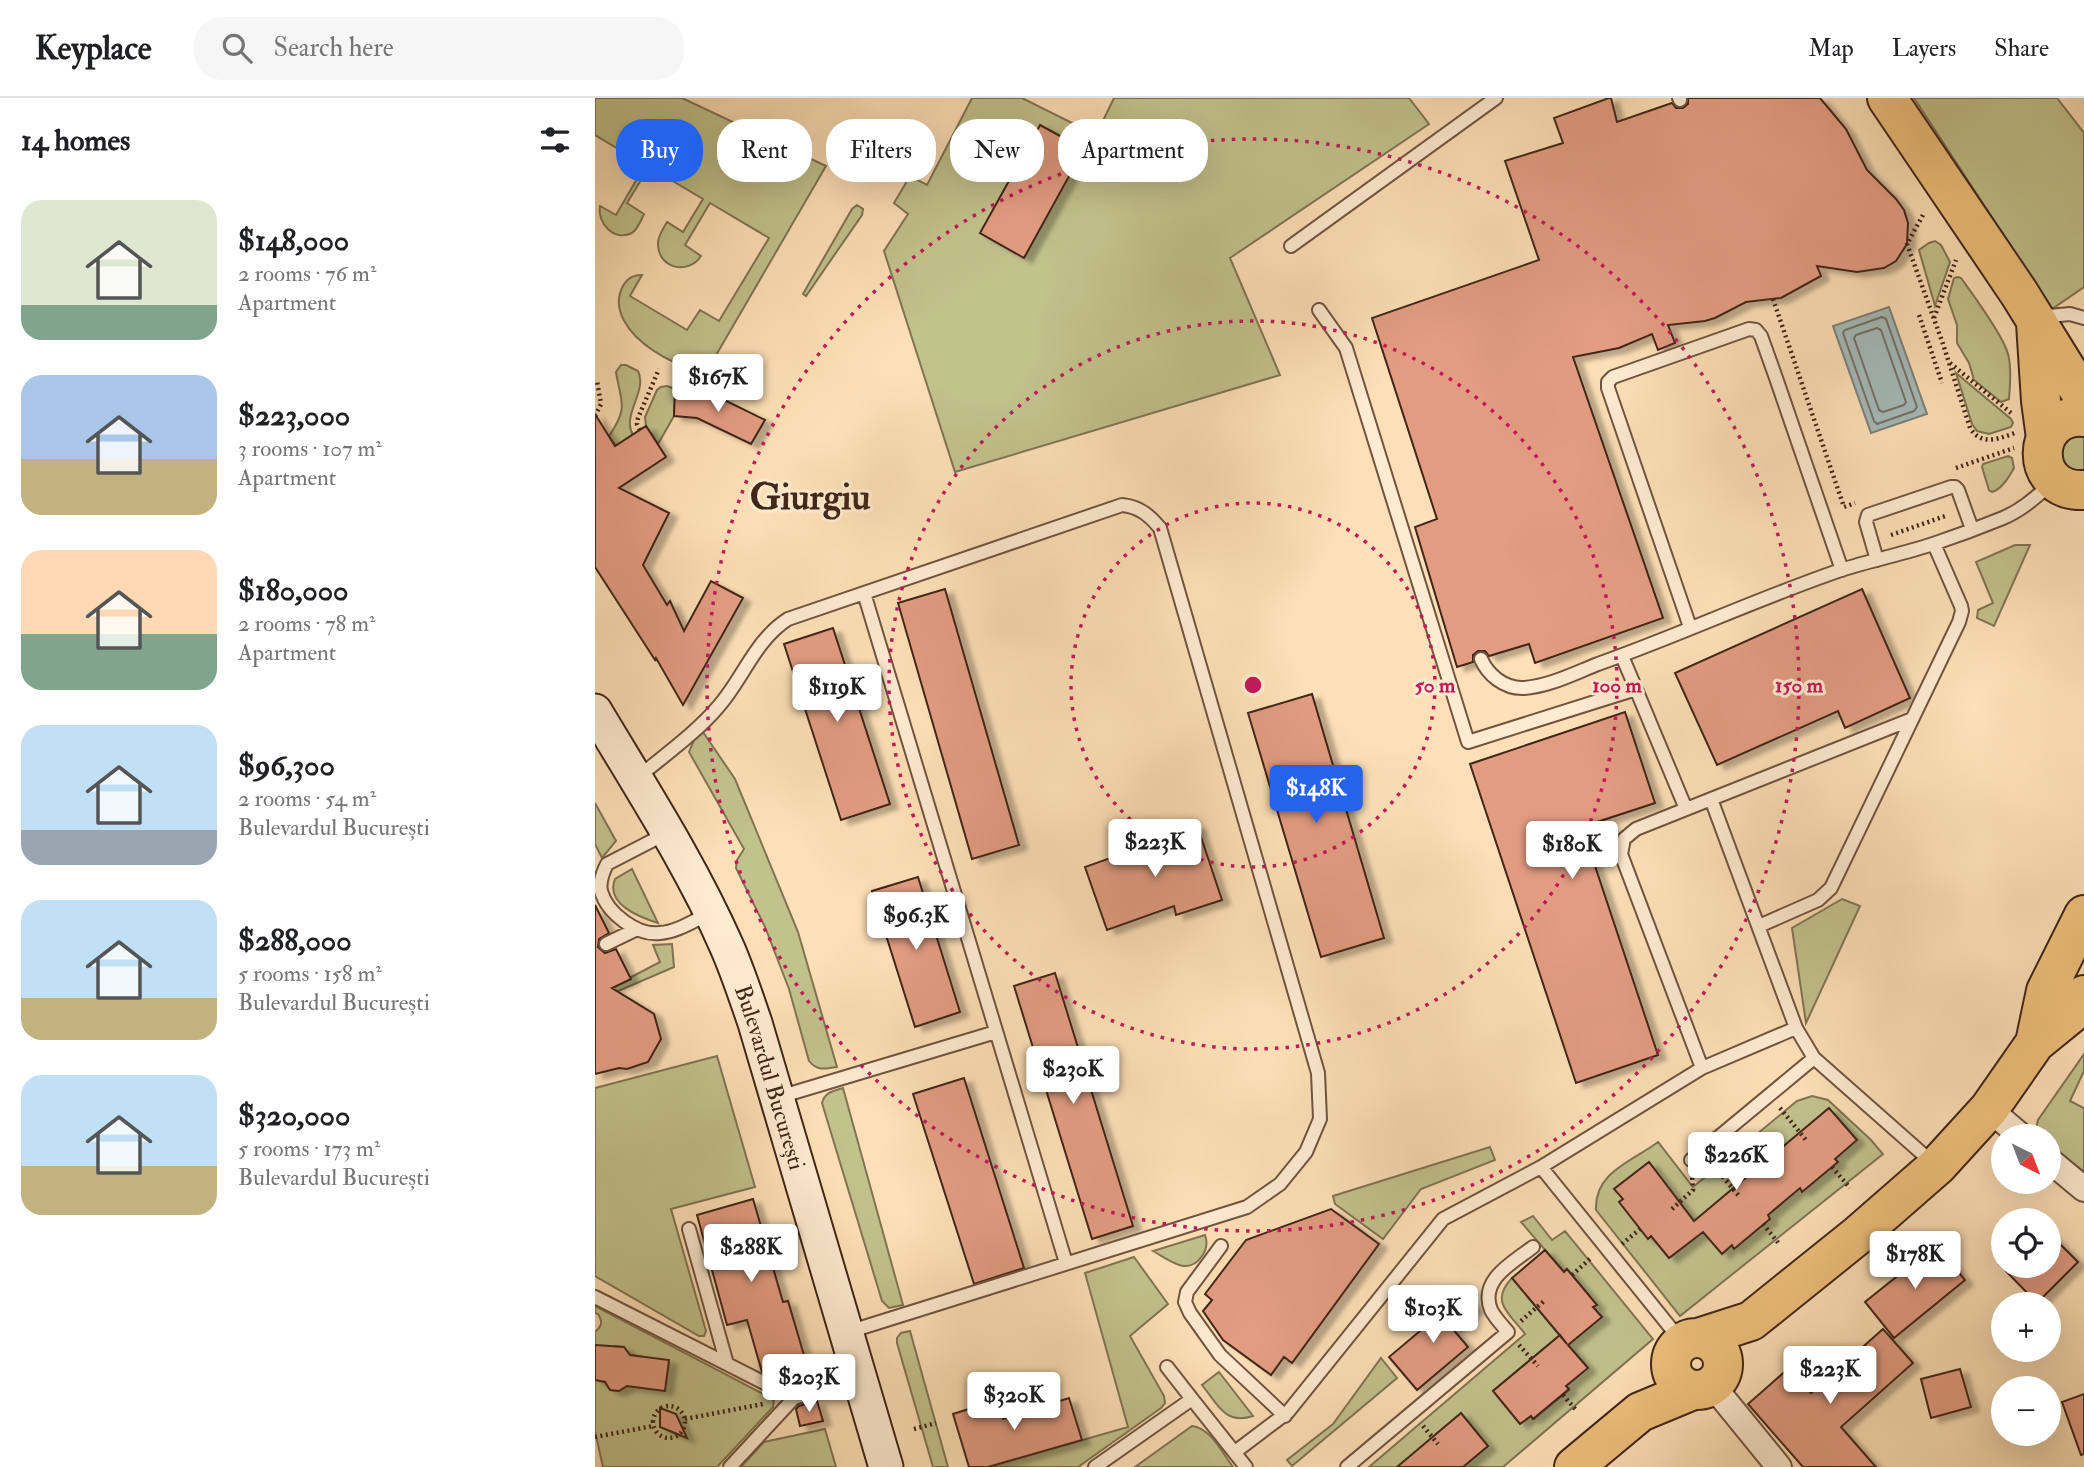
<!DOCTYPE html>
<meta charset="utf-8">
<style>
:root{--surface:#fff;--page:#f6f6f6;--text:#202124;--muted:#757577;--line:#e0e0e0;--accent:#2563eb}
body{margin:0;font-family:"IM FELL Double Pica",serif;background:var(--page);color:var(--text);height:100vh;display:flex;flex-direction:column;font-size:26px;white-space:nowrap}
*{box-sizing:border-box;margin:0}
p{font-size:23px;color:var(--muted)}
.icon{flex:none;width:38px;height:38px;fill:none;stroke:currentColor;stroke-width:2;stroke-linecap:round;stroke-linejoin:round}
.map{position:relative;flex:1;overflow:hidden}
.panel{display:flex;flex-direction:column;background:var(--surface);width:595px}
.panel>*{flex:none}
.top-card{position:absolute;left:21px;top:21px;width:665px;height:63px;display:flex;gap:14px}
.needle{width:46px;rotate:138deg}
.controls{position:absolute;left:1396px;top:1026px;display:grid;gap:14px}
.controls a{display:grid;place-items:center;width:70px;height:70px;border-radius:50%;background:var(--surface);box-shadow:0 7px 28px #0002;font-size:35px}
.price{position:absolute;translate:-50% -60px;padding:0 16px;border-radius:7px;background:#fff;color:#222;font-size:23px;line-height:46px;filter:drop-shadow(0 2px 4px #0008)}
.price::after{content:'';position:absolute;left:50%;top:42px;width:21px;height:16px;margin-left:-10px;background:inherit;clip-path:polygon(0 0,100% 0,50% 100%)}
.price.selected{background:var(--accent);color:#fff}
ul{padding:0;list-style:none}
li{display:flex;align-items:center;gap:21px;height:175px;padding:0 21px}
li span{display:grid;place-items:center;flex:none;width:196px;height:140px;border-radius:21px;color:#555}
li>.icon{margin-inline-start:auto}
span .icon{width:84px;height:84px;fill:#fffc;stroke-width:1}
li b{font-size:30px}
h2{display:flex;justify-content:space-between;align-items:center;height:84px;padding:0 21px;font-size:30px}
.chip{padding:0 24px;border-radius:28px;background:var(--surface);box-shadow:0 7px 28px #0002;font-size:24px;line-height:63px}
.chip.selected{background:var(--accent);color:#fff}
header{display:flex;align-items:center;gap:42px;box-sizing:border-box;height:98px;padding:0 35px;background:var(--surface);border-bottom:2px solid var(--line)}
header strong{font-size:33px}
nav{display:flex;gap:38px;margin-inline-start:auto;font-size:24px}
.search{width:490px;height:63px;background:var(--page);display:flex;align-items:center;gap:18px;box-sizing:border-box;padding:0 24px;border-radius:28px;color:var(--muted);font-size:26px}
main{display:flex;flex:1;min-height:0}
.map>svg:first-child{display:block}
</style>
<header>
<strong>Keyplace</strong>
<div class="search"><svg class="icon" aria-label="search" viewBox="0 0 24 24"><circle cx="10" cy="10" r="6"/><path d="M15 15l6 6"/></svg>Search here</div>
<nav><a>Map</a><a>Layers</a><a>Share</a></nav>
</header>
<main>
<section class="panel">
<h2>14 homes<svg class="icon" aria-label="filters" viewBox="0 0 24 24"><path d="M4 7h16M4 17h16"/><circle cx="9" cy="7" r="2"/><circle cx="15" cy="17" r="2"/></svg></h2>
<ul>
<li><span style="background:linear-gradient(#dfe7d0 75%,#7fa58c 0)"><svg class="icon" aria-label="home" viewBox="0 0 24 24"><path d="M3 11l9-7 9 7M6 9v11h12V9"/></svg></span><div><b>$148,000</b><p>2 rooms · 76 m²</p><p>Apartment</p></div></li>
<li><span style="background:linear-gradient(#a9c7e8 60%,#c2b280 0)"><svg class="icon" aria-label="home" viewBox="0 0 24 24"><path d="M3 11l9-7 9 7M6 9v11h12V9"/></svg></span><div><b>$223,000</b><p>3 rooms · 107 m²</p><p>Apartment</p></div></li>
<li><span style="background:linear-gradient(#ffd9b3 60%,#7fa58c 0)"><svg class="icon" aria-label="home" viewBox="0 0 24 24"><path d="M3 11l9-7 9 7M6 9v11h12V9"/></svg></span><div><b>$180,000</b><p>2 rooms · 78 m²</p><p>Apartment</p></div></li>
<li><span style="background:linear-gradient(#bfe0f5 75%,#9aa5b1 0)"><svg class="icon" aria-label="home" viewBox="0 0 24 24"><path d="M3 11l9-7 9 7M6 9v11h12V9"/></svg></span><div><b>$96,300</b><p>2 rooms · 54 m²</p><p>Bulevardul București</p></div></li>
<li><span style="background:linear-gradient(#bfe0f5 70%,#c2b280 0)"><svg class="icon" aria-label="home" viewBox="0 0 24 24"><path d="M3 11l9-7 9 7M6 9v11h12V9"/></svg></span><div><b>$288,000</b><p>5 rooms · 158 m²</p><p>Bulevardul București</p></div></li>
<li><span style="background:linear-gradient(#bfe0f5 65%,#c2b280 0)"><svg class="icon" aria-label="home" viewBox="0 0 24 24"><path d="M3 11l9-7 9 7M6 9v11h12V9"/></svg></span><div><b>$320,000</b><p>5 rooms · 173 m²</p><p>Bulevardul București</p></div></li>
</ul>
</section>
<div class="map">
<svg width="1489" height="1369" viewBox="0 0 1489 1369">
<defs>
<filter id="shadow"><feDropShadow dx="8" dy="4.5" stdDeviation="2" flood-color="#0004"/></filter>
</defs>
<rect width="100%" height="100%" fill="#fde0b7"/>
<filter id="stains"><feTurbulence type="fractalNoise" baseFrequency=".00286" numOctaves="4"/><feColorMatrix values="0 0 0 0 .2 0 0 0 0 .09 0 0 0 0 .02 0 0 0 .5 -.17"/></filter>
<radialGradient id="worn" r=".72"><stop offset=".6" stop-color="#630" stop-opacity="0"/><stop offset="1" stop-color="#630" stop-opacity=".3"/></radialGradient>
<!-- green -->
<path fill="#c2c28d" stroke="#827452" stroke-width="2" d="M 0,0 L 87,0 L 231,68 L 120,259 L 141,273 C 101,288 0,234 29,186 C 34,179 39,177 47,177 L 35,198 L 92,232 L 105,212 L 124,223 L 174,140 L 115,105 L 90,147 L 106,158 C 93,178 62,170 63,145 C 63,138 68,131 72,124 L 88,134 L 108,101 L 54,69 L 32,105 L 49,116 C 46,122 43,131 37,135 C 19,144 2,125 5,108 L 21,117 L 50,67 L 0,37 Z
M 377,0 L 427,0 L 501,37 L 519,0 L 814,0 L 834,26 L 635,160 L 685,277 L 360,374 L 289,153 L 313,116 L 299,105 L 315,78 L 332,87 Z
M 1319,0 L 1462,0 L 1489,35 L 1489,189 L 1457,211 Z
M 262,107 L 268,111 L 267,117 L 211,198 L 208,196 L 257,111 Z
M 1340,143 L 1346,147 L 1355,164 L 1340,208 L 1324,152 L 1334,145 Z
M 1363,179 L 1366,180 C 1379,198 1408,237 1413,256 C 1417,270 1415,287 1414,301 L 1406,304 L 1379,282 L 1374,265 L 1362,245 L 1362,227 L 1353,201 L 1359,180 Z
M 26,267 L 31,267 L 43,273 C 53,293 26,317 38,337 L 21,348 L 14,338 C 34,309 26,305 21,274 Z
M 1361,275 L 1416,321 L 1418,325 L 1416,329 L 1394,336 L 1382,333 L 1377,326 Z
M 72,288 L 80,291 L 79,318 L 63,346 L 51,328 L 50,319 L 62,292 L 66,289 Z
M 1483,338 L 1489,339 L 1489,371 C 1480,376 1474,369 1467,364 L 1466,350 L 1475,340 Z
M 1413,358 L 1417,360 L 1419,370 C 1414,379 1407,391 1397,394 L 1394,392 L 1387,369 L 1388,366 Z
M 1420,447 L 1435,447 L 1399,528 L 1382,520 L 1383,512 L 1398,505 L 1381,464 Z
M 108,634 L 140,681 L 203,834 L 242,969 C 230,971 222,973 214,963 L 194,891 L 170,829 L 141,770 L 142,762 L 149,751 L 94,654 L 99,642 Z
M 0,705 L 21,743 L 7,760 L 0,746 Z
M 37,771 L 63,825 C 44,819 10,806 20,781 Z
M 1247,801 L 1265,808 L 1211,925 L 1197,830 Z
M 77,846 L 79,869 L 0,903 L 0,898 L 65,864 L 58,847 Z
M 1489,956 L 1489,973 L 1475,1003 L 1489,1010 L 1489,1074 L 1454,1046 L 1454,1038 L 1445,1038 L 1441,1031 L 1443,1022 Z
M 122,958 L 160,1089 L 76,1111 L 111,1233 L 109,1238 L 104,1238 L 0,1178 L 0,990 Z
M 248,990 L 308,1207 L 294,1210 L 287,1203 L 227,1005 C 230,994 238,993 248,990 Z
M 1217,998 L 1233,1002 L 1276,1042 L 1288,1056 L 1085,1218 L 1001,1112 C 999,1074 1038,1063 1063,1044 L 1098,1089 L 1202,1003 Z
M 895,1049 L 900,1062 L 826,1091 L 788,1141 L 740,1106 L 738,1098 Z
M 938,1118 L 957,1142 L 970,1133 L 1058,1241 L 908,1369 L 774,1369 L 930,1236 C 915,1216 894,1204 917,1180 L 965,1237 L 898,1293 L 925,1326 L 936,1318 L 939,1321 L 974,1292 L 971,1288 L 992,1270 L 973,1247 L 1006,1219 L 998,1209 L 1001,1207 L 972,1171 L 969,1174 L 926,1124 Z
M 610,1137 C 613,1145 612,1151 607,1158 C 593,1179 574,1162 558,1153 Z
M 539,1159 L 573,1206 L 535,1238 L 569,1298 L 570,1305 L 566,1310 L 483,1369 L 393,1369 L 533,1329 L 490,1175 Z
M 0,1208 L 176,1300 L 179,1303 L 178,1309 L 122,1369 L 8,1369 L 0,1333 L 0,1282 L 10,1284 L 16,1292 L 24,1293 L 32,1288 L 69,1293 L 74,1263 L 35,1257 L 29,1249 L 20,1248 L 13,1254 L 0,1256 L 0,1234 C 7,1228 8,1224 3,1216 L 0,1215 Z
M 315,1233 L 353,1369 L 338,1369 L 302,1245 L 302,1240 L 306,1235 Z
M 786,1260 L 802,1280 L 697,1368 L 692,1362 L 738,1326 Z
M 624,1274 L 658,1318 C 630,1327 623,1307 607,1287 Z
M 597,1328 C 616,1330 627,1355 638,1369 L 540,1369 Z
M 230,1331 L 241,1369 L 146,1369 L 169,1344 Z"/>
<!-- water -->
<path fill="#a4bab9" stroke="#7d7f79" stroke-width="2" d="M 1294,209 L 1332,316 L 1276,335 L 1238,228 Z"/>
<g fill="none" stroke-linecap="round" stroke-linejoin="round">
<!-- shore -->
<path stroke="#737068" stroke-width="2" d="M 1287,219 L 1291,221 L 1322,309 L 1319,313 L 1282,326 L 1279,323 L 1248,235 L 1250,232 Z
M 1282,230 L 1286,232 L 1311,304 L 1309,307 L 1288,314 L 1284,312 L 1259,240 L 1261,237 Z"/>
</g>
<!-- building -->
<path fill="#e29c82" stroke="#422618" stroke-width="2" filter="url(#shadow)" d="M 1014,0 L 1016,0 L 1022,24 L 1077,5 L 1081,10 L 1088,10 L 1093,6 L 1093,0 L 1225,0 L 1251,31 L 1272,72 L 1301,101 L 1309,112 L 1313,125 L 1312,146 L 1301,163 L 1289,170 L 1262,174 L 1222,168 L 1226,178 L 1186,200 L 1151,204 L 1120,220 L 1110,223 L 1073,227 L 1080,245 L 1063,252 L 1057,236 L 1024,250 L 978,259 L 1068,520 L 940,565 L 934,546 L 894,558 L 890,553 L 883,553 L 878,557 L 878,564 L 862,569 L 820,429 L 842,421 L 777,220 L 944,162 L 910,63 L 968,45 L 959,20 Z
M 445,27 L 489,51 L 429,160 L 385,135 Z
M 80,291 L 113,294 L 170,322 L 156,346 L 102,320 L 79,318 Z
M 0,316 L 20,348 L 51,328 L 71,359 L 24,390 L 74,415 L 48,467 L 72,507 L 75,503 L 89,533 L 116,483 L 148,500 L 88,607 L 61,560 L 60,562 L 0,469 Z
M 350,491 L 424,747 L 377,761 L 303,505 Z
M 1267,491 L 1315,600 L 1250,630 L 1243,613 L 1122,667 L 1080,575 Z
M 238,530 L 295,706 L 246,722 L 189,546 Z
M 717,596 L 789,840 L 726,859 L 653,615 Z
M 1030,614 L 1060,705 L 987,729 L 1063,957 L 981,985 L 875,666 Z
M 602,727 L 627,802 L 581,817 L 579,808 L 512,832 L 490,769 L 558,745 L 557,742 Z
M 323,779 L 365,914 L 320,929 L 277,793 Z
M 0,807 L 14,835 L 4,841 L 3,849 L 10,855 L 21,851 L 36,881 L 17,890 L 59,916 L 66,941 L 53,964 L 32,971 L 24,970 L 0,976 Z
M 460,875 L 538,1128 L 497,1141 L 419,888 Z
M 369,980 L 429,1170 L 379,1186 L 318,996 Z
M 1234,1010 L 1262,1042 L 1240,1061 L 1243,1064 L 1207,1094 L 1205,1090 L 1173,1117 L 1175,1121 L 1139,1151 L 1137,1147 L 1127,1156 L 1108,1134 L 1074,1160 L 1056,1138 L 1053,1141 L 1024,1104 L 1028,1101 L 1019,1091 L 1054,1064 L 1099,1123 Z
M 158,1101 L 188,1204 L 193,1203 L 211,1264 L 170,1276 L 167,1274 L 152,1222 L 132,1227 L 102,1117 Z
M 736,1111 L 784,1146 L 697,1265 L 689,1259 L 676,1277 L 628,1242 L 608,1213 L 617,1202 L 610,1196 L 651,1142 Z
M 1454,1135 L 1483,1164 L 1442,1205 L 1405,1167 L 1454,1167 Z
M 1341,1147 L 1370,1182 L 1299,1240 L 1270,1204 Z
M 950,1152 L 969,1174 L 972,1171 L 1002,1207 L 998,1209 L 1007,1219 L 973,1247 L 993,1270 L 971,1288 L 974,1291 L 938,1321 L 936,1318 L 925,1326 L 898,1293 L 965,1237 L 972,1246 L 917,1180 Z
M 869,1196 L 881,1210 L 857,1230 L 873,1249 L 822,1292 L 794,1259 Z
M 1288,1231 L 1318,1265 L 1246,1329 L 1281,1369 L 1208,1369 L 1153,1306 L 1194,1270 L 1216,1295 Z
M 0,1247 L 29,1249 L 35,1257 L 74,1262 L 70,1293 L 32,1288 L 24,1293 L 15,1292 L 10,1284 L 0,1282 Z
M 1365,1271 L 1376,1309 L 1336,1320 L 1326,1281 Z
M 1489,1296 L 1489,1356 L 1486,1357 L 1467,1304 Z
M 474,1300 L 487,1342 L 393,1369 L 374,1369 L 358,1316 L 402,1302 L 408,1321 Z
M 222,1303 L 228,1323 L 205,1328 L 201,1311 L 204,1308 Z
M 65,1310 L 81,1316 L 92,1340 L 65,1329 Z
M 866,1315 L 893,1348 L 868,1369 L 802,1369 Z"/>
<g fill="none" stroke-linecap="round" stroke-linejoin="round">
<defs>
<path id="service" d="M 1084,0 L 1085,2
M 696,148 L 901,0
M 724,212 L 751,250 L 873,644 L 1041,591 L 1091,711
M 1444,219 L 1475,216 L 1489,220
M 1282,462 L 1271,424 L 1273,417 L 1356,389 L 1360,389 L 1363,392 L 1377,431
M 269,495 L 471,1165
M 1095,529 L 1013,290 L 1013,284 L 1018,279 L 1154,231 L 1161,232 L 1166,238 L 1181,280 L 1247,472
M 1027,558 L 1041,591
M 886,561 C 893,577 909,590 927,590 C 953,589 980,575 1003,566 C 1085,537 1164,500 1246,472 C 1277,462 1308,456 1338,446 C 1362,438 1386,429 1408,420 C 1427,412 1441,399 1456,386
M 41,681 C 67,659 101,635 123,609 C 148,581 160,542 193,521 L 527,407 C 545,409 554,417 565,430 L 723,975 L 725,1021 L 711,1054 L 685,1086 L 652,1109 L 253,1234
M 72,735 L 12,766 C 8,774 4,784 6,793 C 12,815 42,838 65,835 C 82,834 100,822 115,815
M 1164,828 L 1223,802 L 1236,790 L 1364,524 L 1367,513 L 1366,508 L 1339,446
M 11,846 L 42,831
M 1201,930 L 1219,960 L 1339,1066
M 1107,970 L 1026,756 L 1029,741 L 1041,731 L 1317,621
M 184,999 L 401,934
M 1096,1062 L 1219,960
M 946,1069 L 1087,1244
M 94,1131 L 132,1266
M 626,1148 L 592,1194 L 590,1204 L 595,1215 L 625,1257 L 690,1318
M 0,1199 L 199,1300
M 572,1269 L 597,1301
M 640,1354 L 693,1314 L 848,1121 L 946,1069 L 1107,970 L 1201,930 L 1116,701
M 135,1369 L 199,1300 L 263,1282
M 500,1369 L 597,1301 L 651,1369
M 752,1369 L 913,1234 C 908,1228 900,1220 896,1212 C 884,1182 917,1165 938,1149"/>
<path id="minor" d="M 1394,1011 L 1426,1038
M 1454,1062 L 1489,1091
M 1118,1288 L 1184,1369"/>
<g id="secondary">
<path id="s1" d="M 0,613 C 46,690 96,767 132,849 C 143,874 151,899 160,925 L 291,1369"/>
</g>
<path id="primary" d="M 1292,0 L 1424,195 L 1489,300
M 1441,225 L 1446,303 L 1451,340
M 1489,319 C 1435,315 1433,395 1489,392
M 1440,945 L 1451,893 L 1489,817
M1076 1266a26 26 0 1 1 52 0a26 26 0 1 1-52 0Z
M 1103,1240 L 1156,1223 L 1263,1137 L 1342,1068 L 1394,1011 L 1440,945 L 1483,910 L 1489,897
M 979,1369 L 1045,1314 L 1098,1292"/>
</defs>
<!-- service casing -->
<use href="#service" stroke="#715440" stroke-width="16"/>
<!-- minor casing -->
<use href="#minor" stroke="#715440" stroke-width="28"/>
<!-- secondary casing -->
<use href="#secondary" stroke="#422618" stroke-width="37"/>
<!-- primary casing -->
<use href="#primary" stroke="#422618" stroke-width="42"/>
<!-- path -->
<path stroke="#422618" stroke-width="4.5" stroke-dasharray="2 3.5" stroke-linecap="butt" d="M 1328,117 L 1312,146 L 1348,246 L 1375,330 C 1386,348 1403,341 1420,335
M 1178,201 L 1249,409 L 1260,405
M 1324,217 L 1347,285
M 1339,220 L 1361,162
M 1355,265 L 1416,315
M 0,318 L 6,306 L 2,283
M 45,332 L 42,326 L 43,320 L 64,271
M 1361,370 L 1419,350
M 1296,437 L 1353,417
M 1185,1010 L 1211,1042
M 1117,1066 L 1144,1098
M 1237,1069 L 1255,1090
M 1077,1111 L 1098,1092 L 1097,1079
M 1168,1126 L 1185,1147
M 1027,1146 L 1045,1131
M 977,1177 L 997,1159
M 926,1223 L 949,1203
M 924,1247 L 943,1268
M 968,1297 L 982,1313
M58 1324a16 16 0 1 1 32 0a16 16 0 1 1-32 0Z
M 90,1321 L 168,1306
M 828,1328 L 843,1346
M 319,1331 L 341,1325
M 0,1339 L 58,1328"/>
<!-- service -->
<use href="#service" stroke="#feebd0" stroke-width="12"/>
<!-- minor -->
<use href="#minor" stroke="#feebd0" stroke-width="24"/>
<!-- secondary -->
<use href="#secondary" stroke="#feebd0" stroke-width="33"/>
<!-- primary -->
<use href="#primary" stroke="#eec07c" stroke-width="38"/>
</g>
<!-- distance rings -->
<g fill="none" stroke="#c2185b" stroke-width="3.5" stroke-dasharray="3.5 7">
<circle cx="658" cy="587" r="182"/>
<circle cx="658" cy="587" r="364"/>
<circle cx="658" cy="587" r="546"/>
</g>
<g text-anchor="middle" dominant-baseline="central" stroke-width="6" stroke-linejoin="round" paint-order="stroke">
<!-- street labels -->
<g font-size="23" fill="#422618" stroke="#feebd0">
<text stroke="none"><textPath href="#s1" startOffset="408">Bulevardul București</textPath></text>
</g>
<!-- town labels -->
<g font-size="37" font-weight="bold" fill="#422618" stroke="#feebd0">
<text x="215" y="399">Giurgiu</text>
</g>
</g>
<circle cx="658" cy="587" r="10" fill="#c2185b" stroke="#feebd0" stroke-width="3.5"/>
<g font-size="21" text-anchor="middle" font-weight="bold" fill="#c2185b" stroke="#feebd0" stroke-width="6" stroke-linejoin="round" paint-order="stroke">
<text x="840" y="594">50 m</text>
<text x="1022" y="594">100 m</text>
<text x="1204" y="594">150 m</text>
</g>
<rect width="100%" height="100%" filter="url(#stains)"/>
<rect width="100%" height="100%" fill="url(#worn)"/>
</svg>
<div class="controls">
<a><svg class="needle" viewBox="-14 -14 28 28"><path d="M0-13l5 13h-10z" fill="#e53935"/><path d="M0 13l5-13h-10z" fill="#757577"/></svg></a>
<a><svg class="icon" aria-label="locate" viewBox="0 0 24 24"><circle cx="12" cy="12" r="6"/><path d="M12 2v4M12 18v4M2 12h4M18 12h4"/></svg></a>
<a>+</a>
<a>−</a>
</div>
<b class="price" style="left:123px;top:316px">$167K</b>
<b class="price" style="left:242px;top:626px">$119K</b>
<b class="price selected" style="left:721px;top:727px">$148K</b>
<b class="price" style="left:560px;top:781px">$223K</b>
<b class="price" style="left:977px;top:783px">$180K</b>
<b class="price" style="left:321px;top:854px">$96.3K</b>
<b class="price" style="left:478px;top:1008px">$230K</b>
<b class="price" style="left:1141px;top:1094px">$226K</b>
<b class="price" style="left:156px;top:1186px">$288K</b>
<b class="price" style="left:1320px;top:1193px">$178K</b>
<b class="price" style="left:838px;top:1247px">$103K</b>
<b class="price" style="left:1235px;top:1308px">$223K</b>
<b class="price" style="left:214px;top:1316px">$203K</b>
<b class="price" style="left:419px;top:1334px">$320K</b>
<div class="top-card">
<a class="chip selected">Buy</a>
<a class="chip">Rent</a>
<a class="chip">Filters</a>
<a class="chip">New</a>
<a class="chip">Apartment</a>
</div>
</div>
</main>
